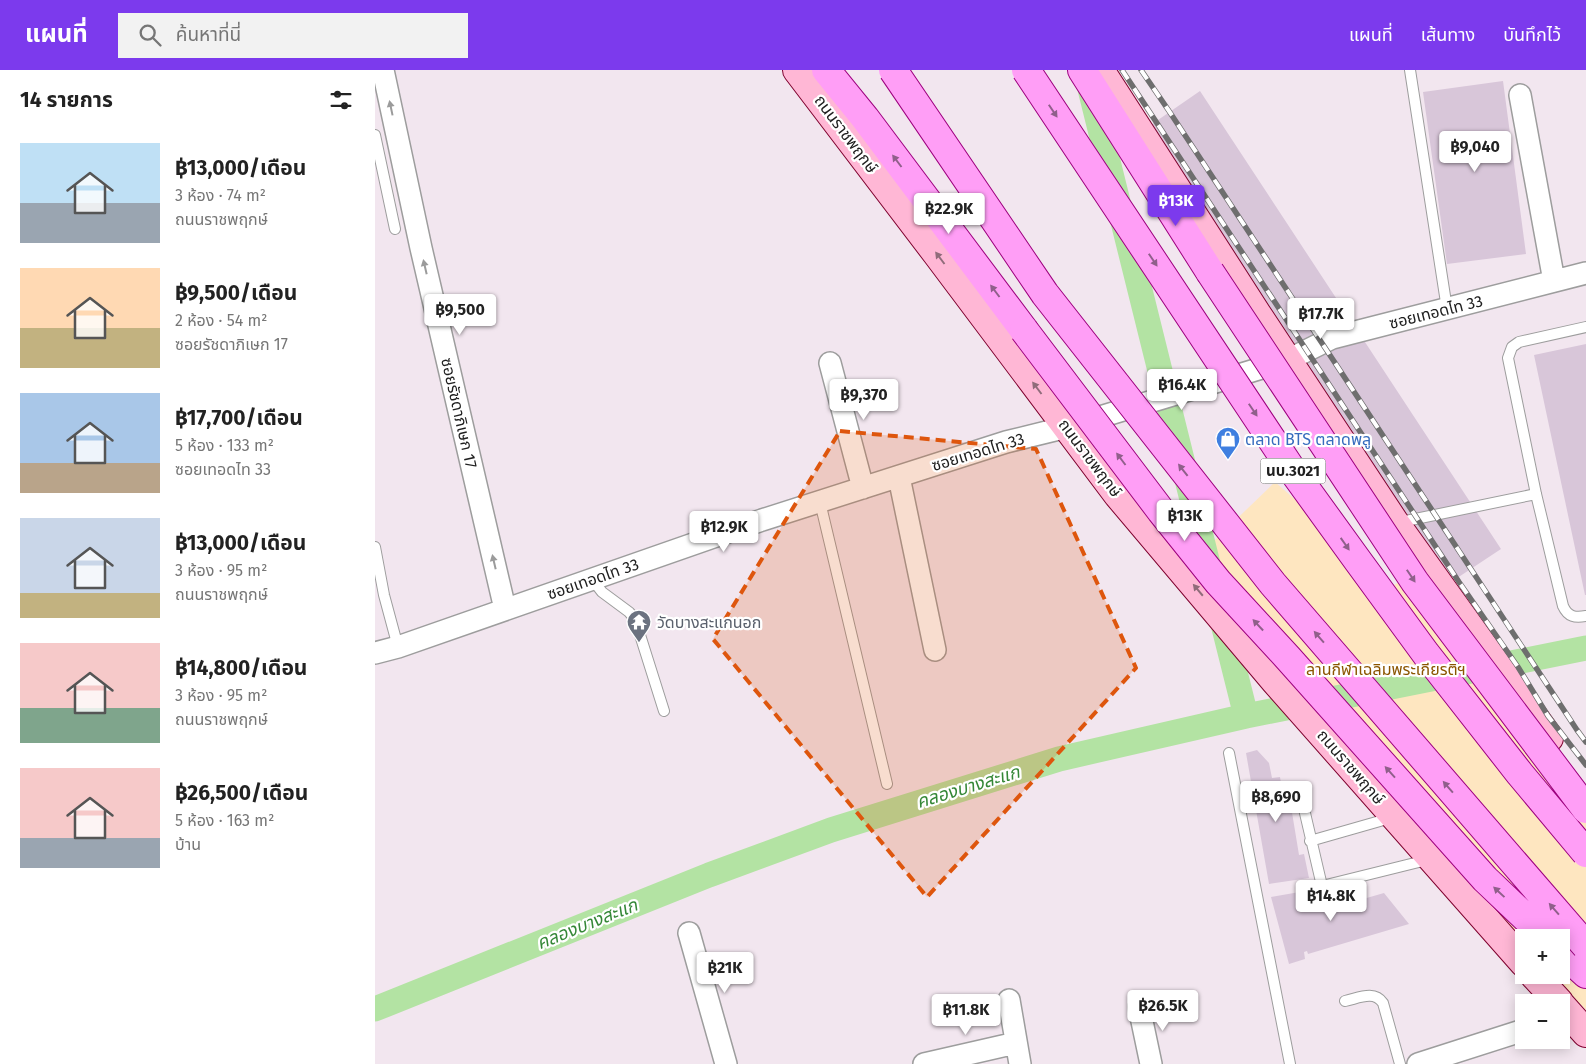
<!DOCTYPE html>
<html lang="th">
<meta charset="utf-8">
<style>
:root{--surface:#fff;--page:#f2f2f2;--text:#222;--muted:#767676;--accent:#7c3aed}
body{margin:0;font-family:"Fira Sans","Noto Sans Thai",sans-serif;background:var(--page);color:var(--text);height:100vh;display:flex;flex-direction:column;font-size:19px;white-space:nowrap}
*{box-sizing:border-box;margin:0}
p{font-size:16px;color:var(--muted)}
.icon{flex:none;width:28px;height:28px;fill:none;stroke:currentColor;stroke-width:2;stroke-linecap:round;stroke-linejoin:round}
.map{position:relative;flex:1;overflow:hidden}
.details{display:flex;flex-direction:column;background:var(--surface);width:375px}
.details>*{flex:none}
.buttons{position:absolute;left:1140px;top:859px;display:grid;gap:10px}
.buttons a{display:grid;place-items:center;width:55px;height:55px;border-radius:0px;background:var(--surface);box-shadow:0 2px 12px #0003;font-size:25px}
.price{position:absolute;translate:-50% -42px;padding:0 11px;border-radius:5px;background:#fff;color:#222;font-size:16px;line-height:32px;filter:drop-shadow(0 1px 2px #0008)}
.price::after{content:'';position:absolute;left:50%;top:30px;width:15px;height:11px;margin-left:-8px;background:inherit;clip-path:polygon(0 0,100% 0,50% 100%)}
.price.selected{background:var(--accent);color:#fff}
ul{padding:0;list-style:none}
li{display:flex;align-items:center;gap:15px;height:125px;padding:0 20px}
li span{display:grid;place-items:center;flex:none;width:140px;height:100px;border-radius:0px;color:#555}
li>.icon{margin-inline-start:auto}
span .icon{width:60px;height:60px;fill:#fffc;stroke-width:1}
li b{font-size:21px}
h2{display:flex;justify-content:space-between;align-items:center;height:60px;padding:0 20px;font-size:21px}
header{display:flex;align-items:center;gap:30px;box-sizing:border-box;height:70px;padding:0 25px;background:var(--accent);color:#fff}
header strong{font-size:24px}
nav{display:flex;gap:28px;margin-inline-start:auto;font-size:18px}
.search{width:350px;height:45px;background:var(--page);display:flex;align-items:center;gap:12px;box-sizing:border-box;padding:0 18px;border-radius:0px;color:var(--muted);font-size:19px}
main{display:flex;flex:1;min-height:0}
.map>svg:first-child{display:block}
</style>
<header>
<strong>แผนที่</strong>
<div class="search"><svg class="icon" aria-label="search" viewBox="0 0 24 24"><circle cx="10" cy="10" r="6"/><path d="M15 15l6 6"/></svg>ค้นหาที่นี่</div>
<nav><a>แผนที่</a><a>เส้นทาง</a><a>บันทึกไว้</a></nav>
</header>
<main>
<section class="details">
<h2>14 รายการ<svg class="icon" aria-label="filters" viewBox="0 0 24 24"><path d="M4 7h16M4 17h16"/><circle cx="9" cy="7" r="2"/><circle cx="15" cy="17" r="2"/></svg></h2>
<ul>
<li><span style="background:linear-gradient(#bfe0f5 60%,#9aa5b1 0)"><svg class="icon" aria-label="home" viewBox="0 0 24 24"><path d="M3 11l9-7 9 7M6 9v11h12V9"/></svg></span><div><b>฿13,000/เดือน</b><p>3 ห้อง · 74 m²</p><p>ถนนราชพฤกษ์</p></div></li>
<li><span style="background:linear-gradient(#ffd9b3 60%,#c2b280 0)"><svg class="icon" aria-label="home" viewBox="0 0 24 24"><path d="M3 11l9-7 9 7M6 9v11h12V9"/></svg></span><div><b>฿9,500/เดือน</b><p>2 ห้อง · 54 m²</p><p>ซอยรัชดาภิเษก 17</p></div></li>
<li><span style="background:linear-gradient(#a9c7e8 70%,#b9a48a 0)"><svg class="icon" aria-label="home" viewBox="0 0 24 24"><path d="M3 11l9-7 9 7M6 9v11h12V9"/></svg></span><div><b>฿17,700/เดือน</b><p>5 ห้อง · 133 m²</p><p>ซอยเทอดไท 33</p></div></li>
<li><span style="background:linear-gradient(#c9d6e8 75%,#c2b280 0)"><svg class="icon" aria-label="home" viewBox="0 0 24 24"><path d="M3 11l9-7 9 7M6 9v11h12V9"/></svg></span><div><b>฿13,000/เดือน</b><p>3 ห้อง · 95 m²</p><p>ถนนราชพฤกษ์</p></div></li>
<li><span style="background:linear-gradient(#f6c9c9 65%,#7fa58c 0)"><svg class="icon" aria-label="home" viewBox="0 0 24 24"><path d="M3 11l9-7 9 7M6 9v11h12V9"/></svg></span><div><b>฿14,800/เดือน</b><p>3 ห้อง · 95 m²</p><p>ถนนราชพฤกษ์</p></div></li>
<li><span style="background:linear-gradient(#f6c9c9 70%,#9aa5b1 0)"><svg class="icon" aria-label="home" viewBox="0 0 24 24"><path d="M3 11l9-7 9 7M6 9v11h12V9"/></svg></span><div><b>฿26,500/เดือน</b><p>5 ห้อง · 163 m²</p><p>บ้าน</p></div></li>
</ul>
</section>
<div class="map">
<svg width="1211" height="994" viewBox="0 0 1211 994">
<rect width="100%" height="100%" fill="#f2e6ef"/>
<!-- park -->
<path fill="#fee6c0" d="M 900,412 L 1019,515 L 1043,501 L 1211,729 L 1211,940 L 1178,905 L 1186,905 L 1186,868 L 1149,868 L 1149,874 L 814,495 Z"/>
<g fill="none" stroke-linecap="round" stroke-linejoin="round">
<!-- canal -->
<path stroke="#b3e3a3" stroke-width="25" d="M 715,19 L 835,502
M 846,546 L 871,646
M 0,939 L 334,805 L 456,760 L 684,689 L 871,646 L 1211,578"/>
</g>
<!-- building -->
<path fill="#d8c6d9" d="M 1128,11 L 1151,184 L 1072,194 L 1048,22 Z
M 825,21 L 1126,479 L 1067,518 L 767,61 Z
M 1211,274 L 1211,525 L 1210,525 L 1159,285 Z
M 882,680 L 894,693 L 897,708 L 905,707 L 906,713 L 912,712 L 924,785 L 929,784 L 934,808 L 894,814 L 871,683 Z
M 936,820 L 943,842 L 1009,823 L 1034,854 L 933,884 L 932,881 L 929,882 L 930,889 L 914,894 L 896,827 Z"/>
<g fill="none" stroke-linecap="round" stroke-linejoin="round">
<defs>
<path id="service" d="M 1035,0 L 1072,239
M 0,65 L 20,159
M 1211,257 L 1144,272 L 1137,277 L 1133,288 L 1161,424 L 1188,536 C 1193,547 1200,548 1211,546
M 445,432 L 512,714
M 1021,453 L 1161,424
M 0,477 L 9,525 L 23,577
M 217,509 L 227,522 L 254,542 L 260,549 L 289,641
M 854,683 L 915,994
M 926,726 L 947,816 L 1056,789
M 935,771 L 1019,747
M 970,931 C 984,928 999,920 1008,933 L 1025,994"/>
<path id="minor" d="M 8,0 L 46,178 L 130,539
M 1145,25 L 1179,211
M 455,293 L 488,418
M 524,407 L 560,580
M 0,583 L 23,577 L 387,450 L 631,372 L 692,357 L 913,290 L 957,268 L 1211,203
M 314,863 L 351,994
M 634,930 L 645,994
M 764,937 L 776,994
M 549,994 L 641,973
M 1043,994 L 1149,960"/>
<path id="secondary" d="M 422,0 L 562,184 L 743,425 L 900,611 L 1149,893
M 725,0 L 882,244 L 1020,453 L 1174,668
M 1159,905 L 1184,932
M 1186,935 L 1211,963"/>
<path id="primary" d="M 451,0 L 490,48 L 649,260
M 707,0 L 835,202
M 1186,881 L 1211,904"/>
</defs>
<!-- service casing -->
<use href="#service" stroke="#9d9d9d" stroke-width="12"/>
<!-- minor casing -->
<use href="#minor" stroke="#9d9d9d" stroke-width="24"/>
<!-- secondary casing -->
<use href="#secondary" stroke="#7f002e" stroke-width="30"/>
<!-- primary casing -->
<use href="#primary" stroke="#9d007e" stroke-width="30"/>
<!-- service -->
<use href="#service" stroke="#fff" stroke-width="10"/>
<!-- minor -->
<use href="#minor" stroke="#fff" stroke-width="21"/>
<!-- secondary -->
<use href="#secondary" stroke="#ffb7d5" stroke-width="28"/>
<!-- primary -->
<use href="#primary" stroke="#ff9ef6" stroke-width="28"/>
<defs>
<path id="rail" d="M 747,0 L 1084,512 L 1143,597 L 1173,646 L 1211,695
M 766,0 L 794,41 L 1202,660 L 1211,672"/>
</defs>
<!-- rail casing -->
<use href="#rail" stroke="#6e6e6e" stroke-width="5.5"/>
<!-- rail -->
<use href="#rail" stroke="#fff" stroke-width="4" stroke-dasharray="11" stroke-linecap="butt"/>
<defs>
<path id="primary-bridge" d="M 518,0 L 670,224 L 898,514 L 1211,876
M 651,0 L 915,397 L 983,491 L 1051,584 L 1145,704 L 1211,783
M 835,202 L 1040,512 L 1211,739
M 649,260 L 786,441 L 843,512 L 913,588 L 1110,809 L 1172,868"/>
</defs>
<!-- primary-bridge casing -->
<use href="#primary-bridge" stroke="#9d007e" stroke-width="30" stroke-linecap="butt"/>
<!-- primary-bridge -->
<use href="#primary-bridge" stroke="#ff9ef6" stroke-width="28"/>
</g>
<!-- one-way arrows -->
<defs><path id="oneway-solid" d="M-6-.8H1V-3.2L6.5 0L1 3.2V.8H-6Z" transform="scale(1.25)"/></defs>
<g fill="#9b9b9b">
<use href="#oneway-solid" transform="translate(16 38) rotate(-102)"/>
<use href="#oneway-solid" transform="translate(50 197) rotate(-103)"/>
<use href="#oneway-solid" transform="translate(119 492) rotate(-103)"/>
</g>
<g fill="#905f8b">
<use href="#oneway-solid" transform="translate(678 41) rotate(56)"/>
<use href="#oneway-solid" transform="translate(522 91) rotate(-127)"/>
<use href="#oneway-solid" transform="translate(778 190) rotate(56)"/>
<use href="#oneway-solid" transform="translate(620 221) rotate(-127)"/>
<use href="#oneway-solid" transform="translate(878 340) rotate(56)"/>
<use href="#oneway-solid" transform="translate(746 389) rotate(-127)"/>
<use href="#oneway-solid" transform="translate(808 400) rotate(-128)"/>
<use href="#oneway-solid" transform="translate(970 474) rotate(55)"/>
<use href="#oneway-solid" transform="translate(1036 506) rotate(56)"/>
<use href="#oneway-solid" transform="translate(883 555) rotate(-133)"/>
<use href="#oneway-solid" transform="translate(944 567) rotate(-131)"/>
<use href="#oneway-solid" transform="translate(1015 702) rotate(-132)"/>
<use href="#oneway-solid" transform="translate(1073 717) rotate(-131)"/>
<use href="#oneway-solid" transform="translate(1124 822) rotate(-137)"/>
<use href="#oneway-solid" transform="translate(1179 839) rotate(-131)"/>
</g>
<g fill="#906c7a">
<use href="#oneway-solid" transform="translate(565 188) rotate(-127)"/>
<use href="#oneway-solid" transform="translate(662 318) rotate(-127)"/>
<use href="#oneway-solid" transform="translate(823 520) rotate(-130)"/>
</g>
<!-- marked area -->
<path fill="#de560d" fill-opacity="0.2" stroke="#de560d" stroke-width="4" stroke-dasharray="10 6" stroke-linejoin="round" d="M 465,361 L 661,379 L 761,598 L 552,827 L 338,569 Z"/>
<!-- icons -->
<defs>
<symbol id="shop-pin" viewBox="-11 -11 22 30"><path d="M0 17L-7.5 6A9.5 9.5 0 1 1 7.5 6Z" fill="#3f7fe0" stroke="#fff"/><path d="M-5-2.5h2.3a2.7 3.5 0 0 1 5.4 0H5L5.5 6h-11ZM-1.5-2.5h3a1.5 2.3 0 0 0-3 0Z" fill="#fff"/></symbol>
<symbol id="temple-pin" viewBox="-11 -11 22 30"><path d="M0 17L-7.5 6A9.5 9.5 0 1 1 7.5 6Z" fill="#6b7280" stroke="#fff"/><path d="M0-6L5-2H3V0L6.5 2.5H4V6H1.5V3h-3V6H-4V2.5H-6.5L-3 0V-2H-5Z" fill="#fff"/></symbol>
</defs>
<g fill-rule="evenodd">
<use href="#shop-pin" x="839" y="355" width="28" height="38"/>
<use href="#temple-pin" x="250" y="538" width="28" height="38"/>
</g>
<g text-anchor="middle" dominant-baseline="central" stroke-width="4.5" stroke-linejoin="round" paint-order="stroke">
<!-- shield labels -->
<rect fill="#fff" stroke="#636363" stroke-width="1" x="885.5" y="388.5" width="65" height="25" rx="4"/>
<g font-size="15" font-weight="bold" fill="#202020">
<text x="918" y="401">นบ.3021</text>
</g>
<!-- street labels -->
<g font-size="16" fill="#202020" stroke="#fff">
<text transform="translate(471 64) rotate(53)">ถนนราชพฤกษ์</text>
<text transform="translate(1061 242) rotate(-14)">ซอยเทอดไท 33</text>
<text transform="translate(84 343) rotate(77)">ซอยรัชดาภิเษก 17</text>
<text transform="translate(603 382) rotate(-17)">ซอยเทอดไท 33</text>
<text transform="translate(715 388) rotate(53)">ถนนราชพฤกษ์</text>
<text transform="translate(218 509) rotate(-19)">ซอยเทอดไท 33</text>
<text transform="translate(976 697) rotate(49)">ถนนราชพฤกษ์</text>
</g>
<!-- shop labels -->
<g font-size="16" fill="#366cbe" stroke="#fff" text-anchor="start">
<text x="870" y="369">ตลาด BTS ตลาดพลู</text>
</g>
<!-- worship labels -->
<g font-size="16" fill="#5b616d" stroke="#fff" text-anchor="start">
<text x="282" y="552">วัดบางสะแกนอก</text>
</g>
<!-- park labels -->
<g font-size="16" fill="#8b5501" stroke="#fff">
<text x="1011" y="599">ลานกีฬาเฉลิมพระเกียรติฯ</text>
</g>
<!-- water labels -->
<g font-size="18" font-style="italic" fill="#348736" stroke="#fff">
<text transform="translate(593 717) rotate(-17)">คลองบางสะแก</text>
<text transform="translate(212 854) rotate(-22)">คลองบางสะแก</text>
</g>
</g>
</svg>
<div class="buttons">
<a>+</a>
<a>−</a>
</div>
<b class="price" style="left:1100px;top:103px">฿9,040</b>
<b class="price selected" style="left:801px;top:157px">฿13K</b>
<b class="price" style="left:574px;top:165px">฿22.9K</b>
<b class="price" style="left:85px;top:266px">฿9,500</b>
<b class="price" style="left:946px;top:270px">฿17.7K</b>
<b class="price" style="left:807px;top:341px">฿16.4K</b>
<b class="price" style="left:489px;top:351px">฿9,370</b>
<b class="price" style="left:810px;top:472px">฿13K</b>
<b class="price" style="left:349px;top:483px">฿12.9K</b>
<b class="price" style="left:901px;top:753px">฿8,690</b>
<b class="price" style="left:956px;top:852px">฿14.8K</b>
<b class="price" style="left:350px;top:924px">฿21K</b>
<b class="price" style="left:788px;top:962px">฿26.5K</b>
<b class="price" style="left:591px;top:966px">฿11.8K</b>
</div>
</main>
